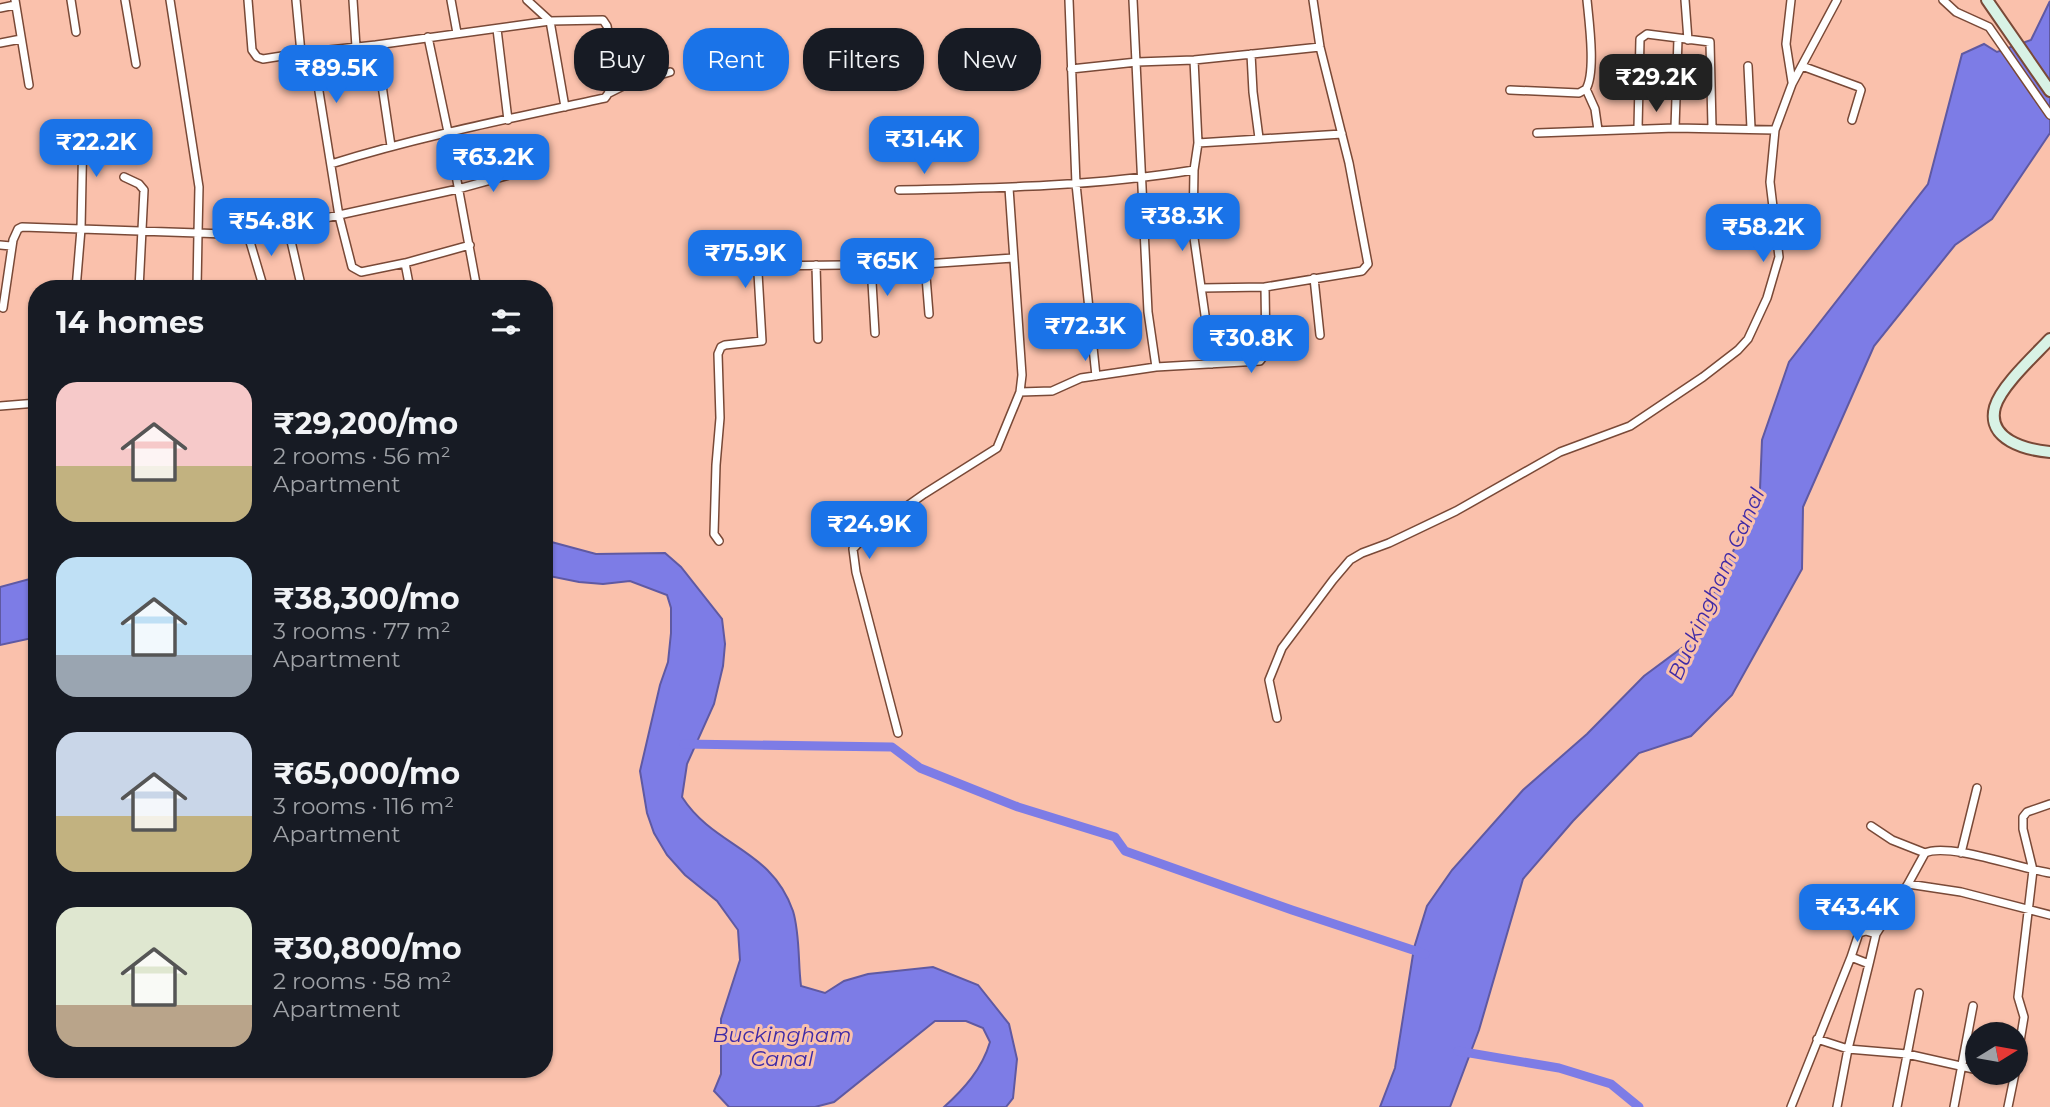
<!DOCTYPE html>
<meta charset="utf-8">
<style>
:root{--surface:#171b24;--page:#242831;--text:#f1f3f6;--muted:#9ea1a6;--accent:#1a73e8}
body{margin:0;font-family:Montserrat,sans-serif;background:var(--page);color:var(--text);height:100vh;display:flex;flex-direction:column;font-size:26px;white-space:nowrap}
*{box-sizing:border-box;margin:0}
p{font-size:23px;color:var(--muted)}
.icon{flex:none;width:38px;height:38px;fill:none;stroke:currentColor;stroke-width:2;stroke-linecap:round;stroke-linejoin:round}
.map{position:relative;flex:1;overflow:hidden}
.side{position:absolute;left:28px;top:280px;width:525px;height:798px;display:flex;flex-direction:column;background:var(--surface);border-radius:28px;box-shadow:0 2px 5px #0004}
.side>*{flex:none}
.guide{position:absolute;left:574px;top:28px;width:665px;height:63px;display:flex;gap:14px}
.needle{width:46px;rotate:79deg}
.controls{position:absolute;left:1965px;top:1022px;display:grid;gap:14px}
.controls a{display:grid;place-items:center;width:63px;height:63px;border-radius:50%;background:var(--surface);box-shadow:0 2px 5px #0004;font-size:35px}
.price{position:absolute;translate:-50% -60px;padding:0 16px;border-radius:14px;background:var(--accent);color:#fff;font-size:23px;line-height:46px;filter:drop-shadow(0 2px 4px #0008)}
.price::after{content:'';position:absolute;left:50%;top:42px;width:21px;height:16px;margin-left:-10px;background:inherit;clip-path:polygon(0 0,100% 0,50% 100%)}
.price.current{background:#222;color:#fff}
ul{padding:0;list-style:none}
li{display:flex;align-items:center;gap:21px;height:175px;padding:0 28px}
li span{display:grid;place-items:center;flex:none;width:196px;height:140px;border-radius:21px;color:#555}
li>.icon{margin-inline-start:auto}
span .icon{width:84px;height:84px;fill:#fffc;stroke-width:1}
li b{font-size:30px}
h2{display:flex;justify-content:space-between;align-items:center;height:84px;padding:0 28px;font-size:30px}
.pill{padding:0 24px;border-radius:28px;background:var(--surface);box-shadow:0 2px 5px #0004;font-size:24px;line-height:63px}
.pill.current{background:var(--accent);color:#fff}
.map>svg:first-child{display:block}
</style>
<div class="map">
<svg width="2050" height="1107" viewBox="0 0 2050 1107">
<rect width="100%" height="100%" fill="#fac1ac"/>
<!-- water -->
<path fill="#7d7ce6" stroke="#5f59a2" stroke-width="2" d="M 2050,1 L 2050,133 L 1992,219 L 1955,245 L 1874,346 L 1803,507 L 1802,569 L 1732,695 L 1691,736 L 1639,753 L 1573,821 L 1523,879 L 1479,1030 L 1450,1107 L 1380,1107 L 1395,1068 L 1414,948 L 1427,906 L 1452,870 L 1523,790 L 1587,734 L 1644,676 L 1683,647 L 1719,584 L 1760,489 L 1762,440 L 1789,362 L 1928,184 L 1962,54 L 1984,44 L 1997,52 L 2031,40 Z
M 544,540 L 596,554 L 665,553 L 681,567 L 722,619 L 725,644 L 723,666 L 714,704 L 687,764 L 682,797 C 715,848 771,848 793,911 C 800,934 798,963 801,986 L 825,993 L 844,981 L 868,974 L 933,967 L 978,985 L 1009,1024 L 1017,1059 L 1013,1098 L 1006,1107 L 944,1107 C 964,1089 982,1069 990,1042 L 983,1028 L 966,1021 L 935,1021 L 834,1102 L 815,1107 L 729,1107 L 714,1091 L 721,1074 L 721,1019 L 740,960 L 738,930 L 717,901 L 685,875 L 667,855 L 654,833 L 647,813 L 640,771 L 660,685 L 668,662 L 671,633 L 671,608 L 667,595 L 630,581 L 603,584 L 579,582 L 544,575 Z
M 37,577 L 37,637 L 0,645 L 0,587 Z"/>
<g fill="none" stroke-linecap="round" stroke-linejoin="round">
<!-- canal -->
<path stroke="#7d7ce6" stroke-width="9" d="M 684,744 L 892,747 L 920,768 L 1018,807 L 1115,837 L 1125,851 L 1292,910 L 1425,954
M 1458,1051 L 1559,1068 L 1611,1084 L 1639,1107"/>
<defs>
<path id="street" d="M 15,0 L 29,85
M 71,0 L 76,32
M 125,0 L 136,64
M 170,0 L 199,187 L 198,233 L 248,235 L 458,189 L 520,172
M 248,0 L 252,50 L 257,57 L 263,59 L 301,53 L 376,45 L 550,21 L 603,20 L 607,26 C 610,44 618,84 605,98 C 513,118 421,136 331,164
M 296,0 L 301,53 L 317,79 L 339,216 L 352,267 L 361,272 L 405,263
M 353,0 L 356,47
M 451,0 L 457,33
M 527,0 L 550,21 L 565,107
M 1069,0 L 1076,184 L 1096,376
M 1133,0 L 1148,312 L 1156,367 L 1260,361 L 1266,353 L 1265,287 L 1362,271 L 1368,264 L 1349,163 L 1320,47 L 1313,0
M 1685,0 L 1688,40
M 1791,0 L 1786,44 L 1792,82
M 1943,0 L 1956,12 L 1989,27 L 2050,115
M 0,8 L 15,5
M 497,29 L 508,120
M 428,37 L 448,132 L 477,289
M 0,43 L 21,39
M 376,45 L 391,146
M 1251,54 L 1253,92 L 1259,138
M 1194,60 L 1198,143 L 1342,134
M 1748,66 L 1751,128
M 1802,66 L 1859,87 L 1861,90 L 1852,120
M 1071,69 L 1137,62 L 1194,60 L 1320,47
M 1586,89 L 1595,109 L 1598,130
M 1510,90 L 1579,93 L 1586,89 C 1596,72 1589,21 1587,0
M 609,93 L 625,85 L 670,72
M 1638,128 L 1640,39 L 1647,34 L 1710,42 L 1712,127
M 1675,128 L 1678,39
M 1537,133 L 1675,128 L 1775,130
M 1198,143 L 1194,170 L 1193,231 L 1212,364
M 124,177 L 139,184 L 144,190 L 139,289
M 899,190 C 998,188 1097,186 1194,170
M 288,228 L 302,289
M 248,235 L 264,289
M 0,245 L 11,246
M 925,264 L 929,314
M 816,265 L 818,339
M 871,265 L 875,333
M 1314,278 L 1320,335
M 446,286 L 447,289
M 1202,288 L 1265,287
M 76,289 L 81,229 L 198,233 L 197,289
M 410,289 L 405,263 L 470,245
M 3,308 L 13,240 L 18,229 L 22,227 L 81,229 L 83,128
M 1020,392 L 1052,391 L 1081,378 L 1156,367
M 0,406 L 37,403
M 719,541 L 714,534 L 716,465 L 720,418 L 718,354 L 721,347 L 725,345 L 762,341 L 758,273 L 762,266 L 925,264 L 1013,258
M 1277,718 L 1269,680 L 1282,648 L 1333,580 L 1350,560 L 1362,553 L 1389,543 L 1456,511 L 1560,452 L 1630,426 L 1703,377 L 1738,350 L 1748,339 L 1767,298 L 1779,257 L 1770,182 L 1775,130 L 1792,84 L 1837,0
M 898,733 L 856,572 L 853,549 L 866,535 L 924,494 L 997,448 L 1020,392 L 1022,375 L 1009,188
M 1871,826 L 1892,840 L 1925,853
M 1961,853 L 1977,788
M 2050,873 C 2022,869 1948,842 1925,853 L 1908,884 L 1961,892 L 2050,915
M 1851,957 L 1859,933 L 1866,931 L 1876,934
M 1869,964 L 1876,934 L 1908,884
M 1817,1039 L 1848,1049 L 1907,1054 L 1978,1070
M 2016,1066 L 2024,1017 L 2018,997 L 2033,870 L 2023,829 L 2023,817 L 2027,812 L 2050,804
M 1996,1073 L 2014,1076
M 1791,1107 L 1851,957 L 1869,964 L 1848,1049 L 1837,1107
M 1897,1107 L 1919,993
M 1954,1107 L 1973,1006
M 2008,1107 L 2015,1073"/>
<path id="secondary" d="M 1987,0 L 2050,91
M 2050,339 C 2034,356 2001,386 1995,407 C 1986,440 2027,450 2050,452"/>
</defs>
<!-- street casing -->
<use href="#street" stroke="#794937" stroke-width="10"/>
<!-- secondary casing -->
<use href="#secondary" stroke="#794937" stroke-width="14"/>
<!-- street -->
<use href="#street" stroke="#fff" stroke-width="7"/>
<!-- secondary -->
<use href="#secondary" stroke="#d8f2e5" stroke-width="10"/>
</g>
<g text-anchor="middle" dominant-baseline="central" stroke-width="6" stroke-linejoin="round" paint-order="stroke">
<!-- water labels -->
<g font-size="21" font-style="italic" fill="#3f2aa6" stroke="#fac1ac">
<text transform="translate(1716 584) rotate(-66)">Buckingham Canal</text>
<text x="782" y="1034">Buckingham<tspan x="782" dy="24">Canal</tspan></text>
</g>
</g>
</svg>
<div class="controls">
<a><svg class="needle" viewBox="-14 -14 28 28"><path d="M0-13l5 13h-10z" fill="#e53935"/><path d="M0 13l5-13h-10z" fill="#9ea1a6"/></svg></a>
</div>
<b class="price" style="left:336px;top:105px">₹89.5K</b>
<b class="price current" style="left:1656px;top:114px">₹29.2K</b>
<b class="price" style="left:924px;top:176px">₹31.4K</b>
<b class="price" style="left:96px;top:179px">₹22.2K</b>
<b class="price" style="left:493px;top:194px">₹63.2K</b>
<b class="price" style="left:1182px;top:253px">₹38.3K</b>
<b class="price" style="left:271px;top:258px">₹54.8K</b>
<b class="price" style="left:1763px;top:264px">₹58.2K</b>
<b class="price" style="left:745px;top:290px">₹75.9K</b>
<b class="price" style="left:887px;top:298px">₹65K</b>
<b class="price" style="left:1085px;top:363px">₹72.3K</b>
<b class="price" style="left:1251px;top:375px">₹30.8K</b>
<b class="price" style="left:869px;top:561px">₹24.9K</b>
<b class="price" style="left:1857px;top:944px">₹43.4K</b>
<div class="guide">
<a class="pill">Buy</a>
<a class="pill current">Rent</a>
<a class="pill">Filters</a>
<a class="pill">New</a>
</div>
<section class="side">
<h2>14 homes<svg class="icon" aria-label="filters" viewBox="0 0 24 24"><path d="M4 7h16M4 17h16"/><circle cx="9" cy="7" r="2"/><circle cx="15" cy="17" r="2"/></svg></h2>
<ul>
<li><span style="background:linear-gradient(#f6c9c9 60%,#c2b280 0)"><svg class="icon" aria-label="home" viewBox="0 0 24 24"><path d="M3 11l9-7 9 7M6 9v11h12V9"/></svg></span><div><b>₹29,200/mo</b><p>2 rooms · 56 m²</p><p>Apartment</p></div></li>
<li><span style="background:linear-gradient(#bfe0f5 70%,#9aa5b1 0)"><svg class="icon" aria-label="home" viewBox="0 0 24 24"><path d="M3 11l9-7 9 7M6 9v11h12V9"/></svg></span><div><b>₹38,300/mo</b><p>3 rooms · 77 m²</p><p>Apartment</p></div></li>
<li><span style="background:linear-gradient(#c9d6e8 60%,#c2b280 0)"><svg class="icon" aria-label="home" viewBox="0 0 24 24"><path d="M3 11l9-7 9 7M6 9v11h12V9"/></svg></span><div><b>₹65,000/mo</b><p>3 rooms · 116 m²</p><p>Apartment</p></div></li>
<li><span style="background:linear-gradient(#dfe7d0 70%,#b9a48a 0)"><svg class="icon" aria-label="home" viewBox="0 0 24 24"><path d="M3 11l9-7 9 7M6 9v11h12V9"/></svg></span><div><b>₹30,800/mo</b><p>2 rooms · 58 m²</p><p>Apartment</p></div></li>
</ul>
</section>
</div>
